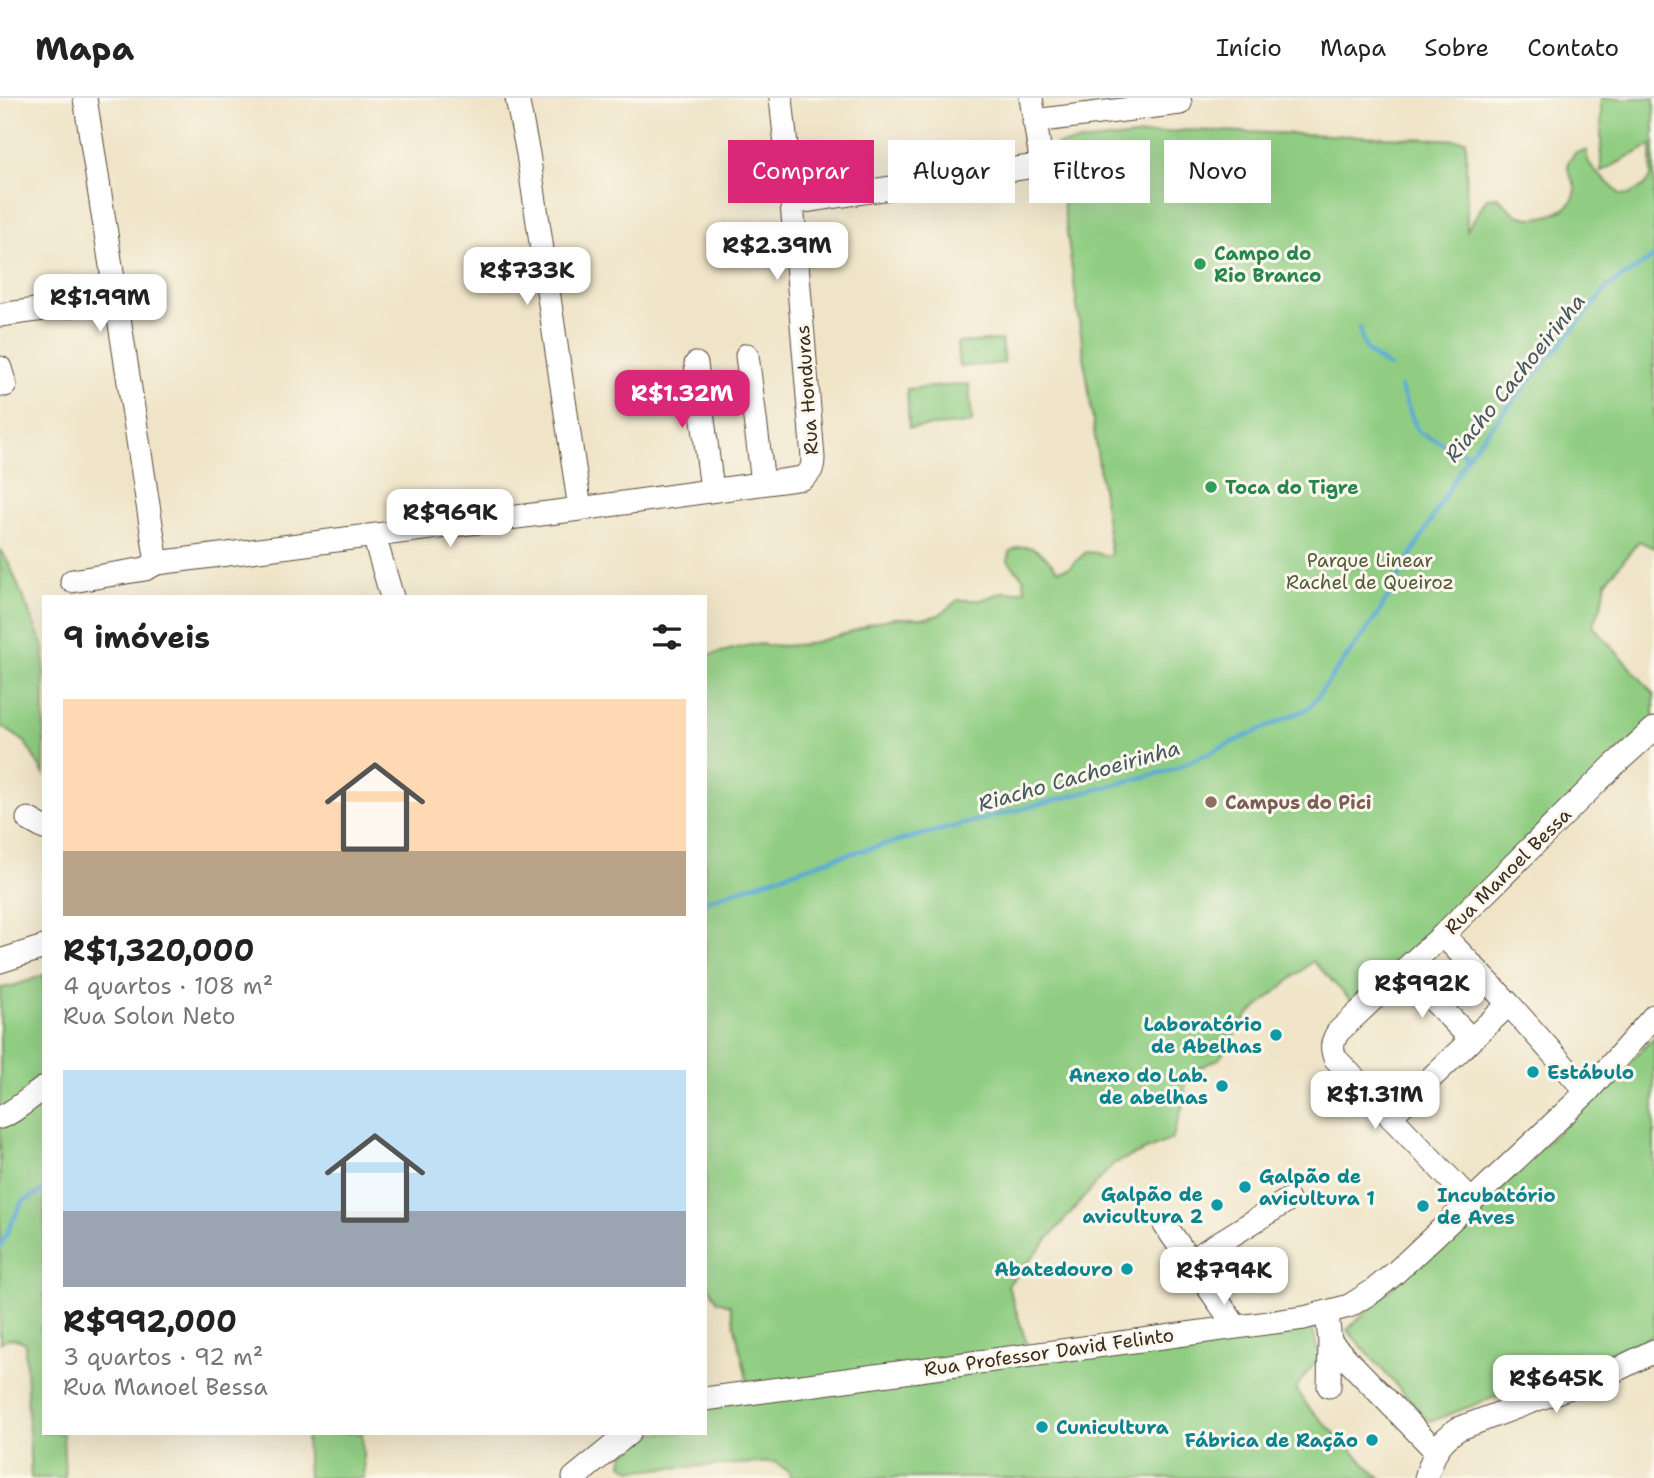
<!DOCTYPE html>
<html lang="pt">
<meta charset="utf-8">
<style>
:root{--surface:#fff;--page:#f2f2f2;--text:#222;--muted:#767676;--line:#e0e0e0;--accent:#db2777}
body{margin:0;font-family:"Shantell Sans",sans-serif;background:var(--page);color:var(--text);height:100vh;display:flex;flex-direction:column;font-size:26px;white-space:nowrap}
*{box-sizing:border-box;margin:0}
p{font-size:23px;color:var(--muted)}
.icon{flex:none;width:38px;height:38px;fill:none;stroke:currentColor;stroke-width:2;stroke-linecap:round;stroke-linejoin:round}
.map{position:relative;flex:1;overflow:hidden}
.panel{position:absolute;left:42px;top:497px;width:665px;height:840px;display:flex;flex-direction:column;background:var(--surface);border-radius:0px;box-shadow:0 7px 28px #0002}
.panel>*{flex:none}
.hud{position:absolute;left:728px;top:42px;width:665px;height:63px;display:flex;gap:14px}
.price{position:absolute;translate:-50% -60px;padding:0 16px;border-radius:14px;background:#fff;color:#222;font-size:23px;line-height:46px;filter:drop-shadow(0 2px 4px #0008)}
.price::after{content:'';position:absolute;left:50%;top:42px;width:21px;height:16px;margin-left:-10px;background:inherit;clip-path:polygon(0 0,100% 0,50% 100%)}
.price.active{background:var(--accent);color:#fff}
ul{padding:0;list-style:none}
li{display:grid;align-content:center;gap:14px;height:371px;padding:0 21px}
li span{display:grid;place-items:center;height:217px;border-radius:0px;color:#555}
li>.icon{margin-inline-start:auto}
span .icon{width:126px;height:126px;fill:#fffc;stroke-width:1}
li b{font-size:30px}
h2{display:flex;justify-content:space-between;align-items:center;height:84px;padding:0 21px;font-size:30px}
.tag{padding:0 24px;border-radius:0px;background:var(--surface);box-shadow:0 7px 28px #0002;font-size:24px;line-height:63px}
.tag.active{background:var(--accent);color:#fff}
header{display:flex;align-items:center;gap:42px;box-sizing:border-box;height:98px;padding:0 35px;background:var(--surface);border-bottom:2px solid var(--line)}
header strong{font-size:33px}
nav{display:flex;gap:38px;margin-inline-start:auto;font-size:24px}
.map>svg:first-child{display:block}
</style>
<header>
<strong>Mapa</strong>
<nav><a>Início</a><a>Mapa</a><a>Sobre</a><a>Contato</a></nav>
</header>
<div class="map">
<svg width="1654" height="1380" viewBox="0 0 1654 1380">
<rect width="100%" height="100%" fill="#fbf7ec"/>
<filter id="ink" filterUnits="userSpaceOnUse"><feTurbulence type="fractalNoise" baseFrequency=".0143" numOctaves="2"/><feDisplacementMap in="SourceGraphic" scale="14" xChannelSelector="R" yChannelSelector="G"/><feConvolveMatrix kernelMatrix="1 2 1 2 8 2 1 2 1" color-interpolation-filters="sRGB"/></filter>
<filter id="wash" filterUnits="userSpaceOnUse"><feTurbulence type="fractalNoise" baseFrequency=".00686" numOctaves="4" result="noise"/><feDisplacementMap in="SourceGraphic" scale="28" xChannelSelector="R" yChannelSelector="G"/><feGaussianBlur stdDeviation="1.57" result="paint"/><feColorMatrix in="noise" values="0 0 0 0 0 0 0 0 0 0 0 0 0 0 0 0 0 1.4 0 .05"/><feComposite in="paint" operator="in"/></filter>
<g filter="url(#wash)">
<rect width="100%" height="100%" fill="#efe4c7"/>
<!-- green -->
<path fill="#90cd82" stroke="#667c50" stroke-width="2" d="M 1601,0 L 1654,0 L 1654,450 L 1639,443 L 1606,484 L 1602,505 L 1593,528 L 1654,596 L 1654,622 L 1356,908 L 1313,863 L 1248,917 L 1219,961 L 1185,976 L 1185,1001 L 1172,1041 L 1113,1066 L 1008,1187 L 1028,1250 L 1312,1227 L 1319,1259 L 1295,1291 L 1311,1312 L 1380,1380 L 790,1380 L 789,1374 L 775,1364 L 632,1372 L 622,1366 L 624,1356 L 652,1335 L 705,1335 L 705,1307 L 748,1286 L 730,1207 L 717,1203 L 705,1181 L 705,558 L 753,546 L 784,548 L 808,546 L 848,535 L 870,526 L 892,520 L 928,520 L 939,517 L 958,502 L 981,502 L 1003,494 L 1014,494 L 1025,492 L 1024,481 L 1008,463 L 1009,454 C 1031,440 1044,456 1058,472 L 1069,470 L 1086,454 L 1097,455 L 1108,458 L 1111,456 L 1055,47 L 1188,32 L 1466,42 L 1467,132 L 1487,100 L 1498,99 C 1505,105 1511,114 1518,117 C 1535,125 1570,116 1575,96 C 1577,87 1572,83 1569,75 C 1568,72 1568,68 1568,64 L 1575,55 L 1586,52 L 1588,63 L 1595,73 L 1620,96 L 1629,97 L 1646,86 L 1651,78 L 1651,47 L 1601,74 Z
M 1001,242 L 1004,265 L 959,269 L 957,245 Z
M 969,286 L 972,325 L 909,330 L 907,291 Z
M 0,452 L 8,463 L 44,550 L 44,676 L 25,644 L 0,627 Z
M 44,877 L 44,1223 L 41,1227 L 40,1233 L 44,1234 L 44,1335 L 63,1335 L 65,1380 L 31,1380 L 25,1245 C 16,1240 8,1238 0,1245 L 0,890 C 16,889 29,882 44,877 Z
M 1654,939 L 1654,1237 L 1644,1242 L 1432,1323 L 1427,1322 L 1347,1232 L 1604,990 Z
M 306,1335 L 362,1335 L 364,1380 L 308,1380 Z"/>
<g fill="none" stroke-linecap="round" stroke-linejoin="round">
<!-- stream -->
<path stroke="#5baad5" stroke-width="4.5" d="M 1360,230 C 1363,255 1369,256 1390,269
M 1400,289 L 1418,334 L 1468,357
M 705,803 L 841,758 L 1171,672 L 1309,610 L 1377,518 L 1468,357 L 1609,188 L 1654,159
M 0,1149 L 22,1104 L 44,1092"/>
</g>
</g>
<g filter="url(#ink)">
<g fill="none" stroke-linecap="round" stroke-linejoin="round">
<defs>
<path id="minor" d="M 85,0 L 157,465
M 517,0 L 528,56 L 580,411
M 1034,23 L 1180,5
M 792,105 L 1042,67 L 1031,0
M 0,217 L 117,201
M 747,257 L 763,385
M 696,266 L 712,392
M 0,270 L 5,287
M 374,438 L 392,499
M 72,483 L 145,471 L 157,465 L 580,411 L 803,380 C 811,374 813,370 813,360 L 792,105 L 781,0
M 28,721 L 44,730
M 1443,837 L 1509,906 L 1587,994
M 0,863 L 44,849
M 1404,872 L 1471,941
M 1391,1018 L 1509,906
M 0,1019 C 12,1016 32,998 44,990
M 1471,1103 L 1335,960 C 1331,949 1332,944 1338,934 L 1404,872 L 1443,837 L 1613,668 L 1654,631
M 1165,1127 L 1236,1229
M 1190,1163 L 1288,1102
M 1327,1215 L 1330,1244 L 1435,1352
M 1329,1288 L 1330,1244
M 705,1301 L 1304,1220 L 1349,1208 L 1373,1193 L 1395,1175 L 1587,994 L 1654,918
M 574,1380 L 629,1335
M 1426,1380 C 1434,1356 1436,1346 1458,1331 L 1618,1271 L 1654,1253"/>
</defs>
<!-- minor casing -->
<use href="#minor" stroke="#564637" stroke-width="25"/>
<!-- minor -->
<use href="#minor" stroke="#fff" stroke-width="23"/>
</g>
</g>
<!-- markers -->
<g fill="#2e9e5b" stroke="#fbf7ec" stroke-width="2.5">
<circle cx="1200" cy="166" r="7"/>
<circle cx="1211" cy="389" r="7"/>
</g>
<circle fill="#8d6e63" stroke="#fbf7ec" stroke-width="2.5" cx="1211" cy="704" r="7"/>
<g fill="#0f9aa8" stroke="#fbf7ec" stroke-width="2.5">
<circle cx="1276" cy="937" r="7"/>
<circle cx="1533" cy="974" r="7"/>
<circle cx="1222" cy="988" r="7"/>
<circle cx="1245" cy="1089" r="7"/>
<circle cx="1217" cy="1107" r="7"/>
<circle cx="1423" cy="1108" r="7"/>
<circle cx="1127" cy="1171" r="7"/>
<circle cx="1042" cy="1329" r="7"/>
<circle cx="1372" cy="1342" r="7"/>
</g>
<g text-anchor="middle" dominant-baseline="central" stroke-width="6" stroke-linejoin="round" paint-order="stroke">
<!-- leisure labels -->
<g font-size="19" font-weight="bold" fill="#27864d" stroke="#fbf7ec" text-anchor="start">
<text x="1214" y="155">Campo do<tspan x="1214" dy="22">Rio Branco</tspan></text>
<text x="1225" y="389">Toca do Tigre</text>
</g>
<!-- street labels -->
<g font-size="19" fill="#3b2a1e" stroke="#fbf7ec">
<text transform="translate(807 292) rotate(-94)">Rua Honduras</text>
<text transform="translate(1508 773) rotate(-45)">Rua Manoel Bessa</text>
<text transform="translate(1049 1254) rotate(-8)">Rua Professor David Felinto</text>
</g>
<!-- park labels -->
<g font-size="19" fill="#545b3c" stroke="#fbf7ec">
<text x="1370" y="462">Parque Linear<tspan x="1370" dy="22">Rachel de Queiroz</tspan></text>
</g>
<!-- education labels -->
<g font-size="19" font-weight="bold" fill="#785e54" stroke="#fbf7ec" text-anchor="start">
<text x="1225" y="704">Campus do Pici</text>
</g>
<!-- culture labels -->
<g font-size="19" font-weight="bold" fill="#0d838f" stroke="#fbf7ec" text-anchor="end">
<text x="1262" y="926">Laboratório<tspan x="1262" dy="22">de Abelhas</tspan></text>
<text x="1547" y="974" text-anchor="start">Estábulo</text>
<text x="1208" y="977">Anexo do Lab.<tspan x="1208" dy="22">de abelhas</tspan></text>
<text x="1259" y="1078" text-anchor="start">Galpão de<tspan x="1259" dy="22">avicultura 1</tspan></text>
<text x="1203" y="1096">Galpão de<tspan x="1203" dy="22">avicultura 2</tspan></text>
<text x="1437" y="1097" text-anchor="start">Incubatório<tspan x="1437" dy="22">de Aves</tspan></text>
<text x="1113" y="1171">Abatedouro</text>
<text x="1056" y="1329" text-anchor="start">Cunicultura</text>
<text x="1358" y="1342">Fábrica de Ração</text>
</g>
<!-- water labels -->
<g font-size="21" font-style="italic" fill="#46575e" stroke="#fbf7ec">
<text transform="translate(1515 280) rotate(-51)">Riacho Cachoeirinha</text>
<text transform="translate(1079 678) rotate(-16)">Riacho Cachoeirinha</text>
</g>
</g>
</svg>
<b class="price" style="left:777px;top:184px">R$2.39M</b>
<b class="price" style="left:527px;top:209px">R$733K</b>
<b class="price" style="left:100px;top:236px">R$1.99M</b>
<b class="price active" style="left:682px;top:332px">R$1.32M</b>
<b class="price" style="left:450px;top:451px">R$969K</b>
<b class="price" style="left:1422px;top:922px">R$992K</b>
<b class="price" style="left:1375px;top:1033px">R$1.31M</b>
<b class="price" style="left:1224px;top:1209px">R$794K</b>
<b class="price" style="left:1556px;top:1317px">R$645K</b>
<div class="hud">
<a class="tag active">Comprar</a>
<a class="tag">Alugar</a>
<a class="tag">Filtros</a>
<a class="tag">Novo</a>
</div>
<section class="panel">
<h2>9 imóveis<svg class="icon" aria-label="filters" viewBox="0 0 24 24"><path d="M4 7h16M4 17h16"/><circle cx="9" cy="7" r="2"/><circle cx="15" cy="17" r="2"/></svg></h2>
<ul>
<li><span style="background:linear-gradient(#ffd9b3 70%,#b9a48a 0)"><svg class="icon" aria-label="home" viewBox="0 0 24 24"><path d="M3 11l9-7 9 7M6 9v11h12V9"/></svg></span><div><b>R$1,320,000</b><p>4 quartos · 108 m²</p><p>Rua Solon Neto</p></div></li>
<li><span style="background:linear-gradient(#bfe0f5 65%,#9aa5b1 0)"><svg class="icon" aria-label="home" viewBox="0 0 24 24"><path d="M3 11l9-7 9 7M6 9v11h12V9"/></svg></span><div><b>R$992,000</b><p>3 quartos · 92 m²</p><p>Rua Manoel Bessa</p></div></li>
</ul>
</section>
</div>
